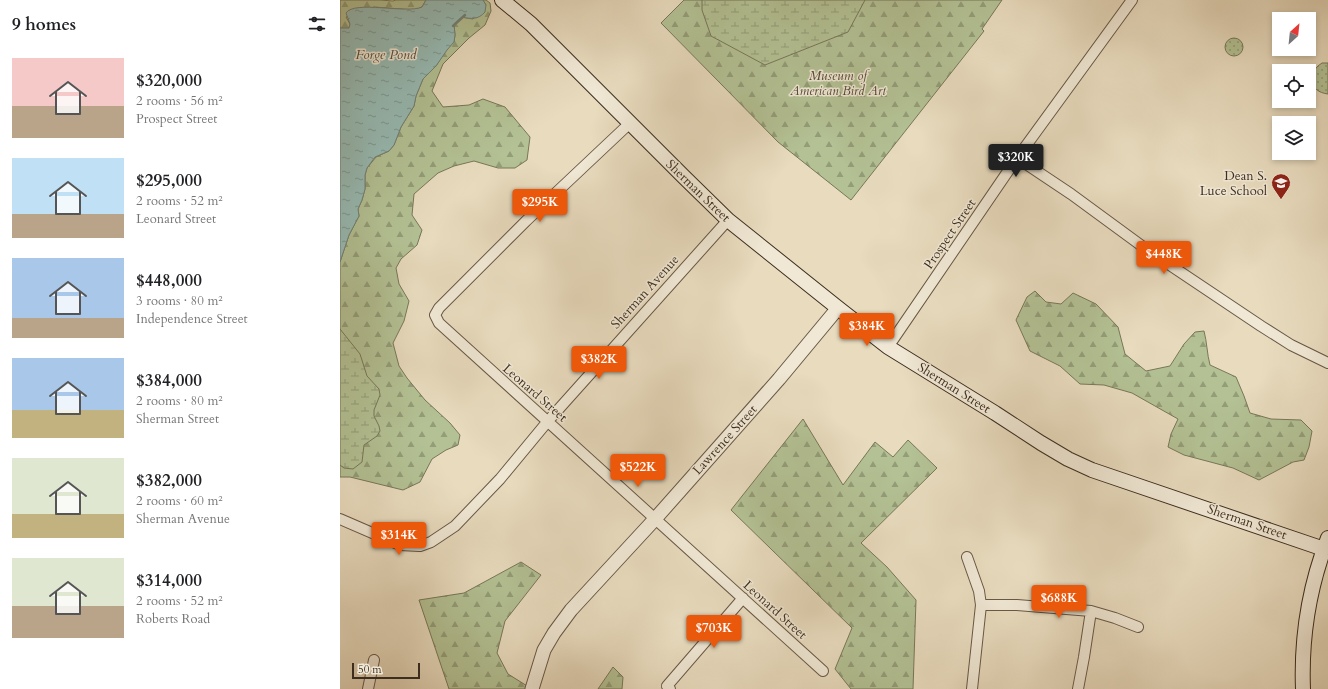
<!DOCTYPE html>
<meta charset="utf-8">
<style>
:root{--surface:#fff;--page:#f6f6f6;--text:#202124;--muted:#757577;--accent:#ea580c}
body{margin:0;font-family:Cardo,serif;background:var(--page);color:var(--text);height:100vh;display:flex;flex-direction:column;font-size:15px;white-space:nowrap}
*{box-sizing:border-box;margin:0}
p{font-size:13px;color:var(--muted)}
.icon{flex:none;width:22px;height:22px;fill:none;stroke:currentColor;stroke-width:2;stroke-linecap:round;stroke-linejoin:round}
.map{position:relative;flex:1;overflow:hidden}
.drawer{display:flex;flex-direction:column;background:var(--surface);width:340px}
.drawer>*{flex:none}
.needle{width:26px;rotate:27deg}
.controls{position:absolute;left:932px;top:12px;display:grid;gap:8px}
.controls a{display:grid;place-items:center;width:44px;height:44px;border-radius:0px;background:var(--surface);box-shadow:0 2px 6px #0003;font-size:20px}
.scale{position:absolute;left:12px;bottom:10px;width:68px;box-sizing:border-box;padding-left:4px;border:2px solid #3d2d1e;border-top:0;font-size:11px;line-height:14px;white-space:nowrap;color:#3d2d1e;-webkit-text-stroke:3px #f0e8d5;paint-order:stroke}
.price{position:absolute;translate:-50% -34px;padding:0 9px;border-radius:4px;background:var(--accent);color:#fff;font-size:13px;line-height:26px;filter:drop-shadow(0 1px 2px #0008)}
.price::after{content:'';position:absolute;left:50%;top:24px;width:12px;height:9px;margin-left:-6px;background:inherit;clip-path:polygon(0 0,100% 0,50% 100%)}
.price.selected{background:#222;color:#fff}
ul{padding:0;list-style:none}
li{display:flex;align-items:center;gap:12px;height:100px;padding:0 12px}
li span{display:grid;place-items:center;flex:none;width:112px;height:80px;border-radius:0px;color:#555}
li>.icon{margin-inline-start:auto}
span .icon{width:48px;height:48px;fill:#fffc;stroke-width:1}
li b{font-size:17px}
h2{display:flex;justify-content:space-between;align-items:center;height:48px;padding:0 12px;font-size:17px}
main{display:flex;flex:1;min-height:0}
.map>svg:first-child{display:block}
</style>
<main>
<section class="drawer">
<h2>9 homes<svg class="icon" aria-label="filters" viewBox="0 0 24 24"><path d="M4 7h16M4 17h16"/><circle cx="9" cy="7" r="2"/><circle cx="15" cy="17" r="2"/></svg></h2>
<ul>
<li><span style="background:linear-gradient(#f6c9c9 60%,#b9a48a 0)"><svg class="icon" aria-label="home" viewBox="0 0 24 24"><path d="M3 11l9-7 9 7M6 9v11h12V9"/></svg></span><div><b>$320,000</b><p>2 rooms · 56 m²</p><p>Prospect Street</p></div></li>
<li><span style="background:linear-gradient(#bfe0f5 70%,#b9a48a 0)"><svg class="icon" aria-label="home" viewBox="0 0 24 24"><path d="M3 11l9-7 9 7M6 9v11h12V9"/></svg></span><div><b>$295,000</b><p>2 rooms · 52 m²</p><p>Leonard Street</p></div></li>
<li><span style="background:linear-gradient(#a9c7e8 75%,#b9a48a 0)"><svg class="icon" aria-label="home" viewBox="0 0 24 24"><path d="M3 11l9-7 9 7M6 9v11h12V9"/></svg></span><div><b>$448,000</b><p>3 rooms · 80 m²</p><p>Independence Street</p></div></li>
<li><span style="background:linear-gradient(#a9c7e8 65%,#c2b280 0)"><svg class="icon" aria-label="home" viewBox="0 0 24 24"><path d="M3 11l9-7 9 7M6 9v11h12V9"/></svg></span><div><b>$384,000</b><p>2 rooms · 80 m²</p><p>Sherman Street</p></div></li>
<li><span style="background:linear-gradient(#dfe7d0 70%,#c2b280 0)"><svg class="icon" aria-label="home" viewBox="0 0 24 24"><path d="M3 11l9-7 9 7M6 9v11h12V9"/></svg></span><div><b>$382,000</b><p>2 rooms · 60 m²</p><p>Sherman Avenue</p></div></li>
<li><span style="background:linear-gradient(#dfe7d0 60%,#b9a48a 0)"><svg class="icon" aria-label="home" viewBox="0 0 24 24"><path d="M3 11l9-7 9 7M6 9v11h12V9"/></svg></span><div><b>$314,000</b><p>2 rooms · 52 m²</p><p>Roberts Road</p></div></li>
</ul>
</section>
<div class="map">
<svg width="988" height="689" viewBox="0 0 988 689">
<defs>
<pattern id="grass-dots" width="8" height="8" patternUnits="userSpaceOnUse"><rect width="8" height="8" fill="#b3c194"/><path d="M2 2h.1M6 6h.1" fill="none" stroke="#939d78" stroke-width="1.8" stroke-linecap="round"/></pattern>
<pattern id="forest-firs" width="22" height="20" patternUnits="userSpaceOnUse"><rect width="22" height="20" fill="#b3c194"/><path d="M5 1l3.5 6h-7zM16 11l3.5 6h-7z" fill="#939d78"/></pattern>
<pattern id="wetland-marsh" width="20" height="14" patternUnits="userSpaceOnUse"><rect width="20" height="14" fill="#b3c194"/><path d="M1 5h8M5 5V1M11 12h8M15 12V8" fill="none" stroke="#939d78"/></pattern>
<pattern id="water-ripples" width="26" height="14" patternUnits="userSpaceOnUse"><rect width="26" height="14" fill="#97bbb4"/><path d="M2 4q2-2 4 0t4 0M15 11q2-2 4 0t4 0" fill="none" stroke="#7c9892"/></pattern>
</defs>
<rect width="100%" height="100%" fill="#e8dbbe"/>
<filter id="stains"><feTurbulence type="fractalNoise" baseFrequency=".005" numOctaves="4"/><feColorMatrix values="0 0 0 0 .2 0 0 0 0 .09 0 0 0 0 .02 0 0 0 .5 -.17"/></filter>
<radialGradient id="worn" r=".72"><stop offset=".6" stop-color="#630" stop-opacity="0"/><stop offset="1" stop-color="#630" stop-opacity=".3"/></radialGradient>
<!-- grass -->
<path fill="url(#grass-dots)" stroke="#787759" d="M885 47a9 9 0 1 1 18 0a9 9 0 1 1-18 0Z
M 982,63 L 988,63 L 988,94 C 969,92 966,73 982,63 Z"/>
<!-- forest -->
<path fill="url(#forest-firs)" stroke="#787759" d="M 0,0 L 40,0 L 53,1 L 56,0 L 86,0 L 82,7 L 75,10 L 34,7 L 6,17 L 10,24 L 9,28 L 0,28 Z
M 143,0 L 146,0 L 150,3 L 151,11 L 145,25 L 129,38 L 103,64 L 92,91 L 103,107 L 129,105 L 143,99 L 165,107 L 190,137 L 187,160 L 175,168 L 158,168 L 134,161 L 114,166 L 98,173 L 74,194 L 72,215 L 82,230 L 77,245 L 61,259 L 56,268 L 59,284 L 69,301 L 64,321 L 53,343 L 59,366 L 67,378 L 85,400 L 110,423 L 120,435 L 118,445 L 106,450 L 92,459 L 80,482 L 63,490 L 10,477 L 0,477 L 0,262 L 9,235 L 19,216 L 18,209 L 22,200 L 25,189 L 25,175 L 27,168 L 36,157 L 49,151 L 54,145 L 61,127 L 74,106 L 76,96 L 83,79 L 96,66 L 106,50 L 114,42 L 115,35 L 114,25 L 121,17 L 133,19 L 146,5 Z
M 344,0 L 662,0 L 642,29 L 644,31 L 511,200 L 438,142 L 321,23 Z
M 695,291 L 706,302 L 721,304 L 733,293 L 756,304 L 778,327 L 785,354 L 806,371 L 830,366 L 844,344 L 855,332 L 864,331 C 867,342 867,354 870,365 L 896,377 L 904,396 L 910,413 L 931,419 L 961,420 L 972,431 L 969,447 L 964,460 L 953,462 L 919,480 L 893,468 L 844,455 L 828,447 L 831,434 L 838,419 L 792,393 L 764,385 L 740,384 L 720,366 L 690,351 L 676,320 L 687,297 Z
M 463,419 L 503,485 L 535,442 L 553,457 L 568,440 L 597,468 L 521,543 L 547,567 L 576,600 L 573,689 L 511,689 L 495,669 L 512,628 L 391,510 Z
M 181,562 L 201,575 L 165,621 L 157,653 L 168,674 L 192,689 L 109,689 L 79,600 L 124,593 Z
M 273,667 L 283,677 L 282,689 L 258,689 Z"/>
<!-- wetland -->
<path fill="url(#wetland-marsh)" stroke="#787759" d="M 362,0 L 525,0 L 508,32 L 425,65 L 371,36 L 362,10 Z
M 0,329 L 20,354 L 27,376 L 39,389 L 40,395 L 34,410 L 34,416 L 39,426 L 40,431 L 37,436 L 24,445 L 22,462 L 13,469 L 4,468 L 0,465 Z"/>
<!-- water -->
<path fill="url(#water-ripples)" stroke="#738278" d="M 86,0 L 143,0 L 146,5 L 145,12 C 138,20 131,19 122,17 L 114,24 L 115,35 L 114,42 L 107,50 L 96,66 L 83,79 L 76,96 L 74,106 L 61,127 L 54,145 L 49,151 L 35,157 L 27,168 L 25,175 L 25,189 L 22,200 L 18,209 L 19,216 L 9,235 L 0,262 L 0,28 L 9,28 L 10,24 L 6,13 C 14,0 67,14 82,7 Z"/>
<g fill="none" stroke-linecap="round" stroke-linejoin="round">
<!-- stream -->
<path stroke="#738278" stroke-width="2.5" d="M 113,26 L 125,15"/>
<defs>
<path id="minor" d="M 290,123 L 186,221 L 99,308 L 95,315 L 99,323 L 483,671
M 677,158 L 731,194 L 806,249 L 921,326 L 951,345 L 988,363
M 548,347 L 677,158 L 792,0
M 0,519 L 60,545 L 80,546 L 91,542 L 115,526 L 160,479 L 208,421 L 388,220
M 627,557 L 639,591 L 641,605 L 632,689
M 641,605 L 677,605 L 751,611 L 775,618 L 798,627
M 28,689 L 34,660
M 330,689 L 327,686 L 403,598
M 738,689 L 744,657 L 751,611"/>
<path id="tertiary" d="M 192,689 L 204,650 L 214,633 L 231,610 L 315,519 L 439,379 L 498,308"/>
<path id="secondary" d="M 162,0 L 191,24 L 344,177 L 388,220 L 498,308 L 548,347 L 655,413 L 701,443 L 728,459 L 752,470 L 984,549
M 963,689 C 961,637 969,587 988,538"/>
</defs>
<!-- minor casing -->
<use href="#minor" stroke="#685846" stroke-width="12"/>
<!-- tertiary casing -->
<use href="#tertiary" stroke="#685846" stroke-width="15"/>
<!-- secondary casing -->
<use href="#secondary" stroke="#3d2d1e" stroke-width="16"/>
<!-- minor -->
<use href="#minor" stroke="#f0e8d5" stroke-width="10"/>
<!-- tertiary -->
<use href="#tertiary" stroke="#f0e8d5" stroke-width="13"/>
<!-- secondary -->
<use href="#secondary" stroke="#f0e8d5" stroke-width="14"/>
</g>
<!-- icons -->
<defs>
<symbol id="school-pin" viewBox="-11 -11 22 30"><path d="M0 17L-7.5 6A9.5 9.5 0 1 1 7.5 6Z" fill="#8f2418" stroke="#f0e8d5"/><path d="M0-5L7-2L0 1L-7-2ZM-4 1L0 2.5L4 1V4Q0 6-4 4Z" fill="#fff"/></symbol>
</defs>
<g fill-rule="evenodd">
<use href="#school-pin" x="930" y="172" width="22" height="30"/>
</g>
<g text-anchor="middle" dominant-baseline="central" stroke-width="3" stroke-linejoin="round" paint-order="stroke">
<!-- park labels -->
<g font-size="13" font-style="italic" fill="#554b36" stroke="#f0e8d5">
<text x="498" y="76">Museum of<tspan x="498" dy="15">American Bird Art</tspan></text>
</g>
<!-- poi labels -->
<g font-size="13" fill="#3d2d1e" stroke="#f0e8d5" text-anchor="end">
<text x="927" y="176">Dean S.<tspan x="927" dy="15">Luce School</tspan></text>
</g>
<!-- street labels -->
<g font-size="13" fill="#3d2d1e" stroke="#f0e8d5">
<text transform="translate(358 191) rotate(44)">Sherman Street</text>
<text transform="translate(610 234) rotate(-56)">Prospect Street</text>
<text transform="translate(305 292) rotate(-48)">Sherman Avenue</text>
<text transform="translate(614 388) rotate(32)">Sherman Street</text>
<text transform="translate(195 393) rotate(41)">Leonard Street</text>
<text transform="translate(385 440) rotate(-48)">Lawrence Street</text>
<text transform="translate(907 522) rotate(19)">Sherman Street</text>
<text transform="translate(435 610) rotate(42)">Leonard Street</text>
</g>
<!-- water labels -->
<g font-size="14" font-style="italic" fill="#545044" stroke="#f0e8d5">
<text x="46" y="54">Forge Pond</text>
</g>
</g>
<rect width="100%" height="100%" filter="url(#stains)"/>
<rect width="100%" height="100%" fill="url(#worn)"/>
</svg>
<div class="controls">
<a><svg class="needle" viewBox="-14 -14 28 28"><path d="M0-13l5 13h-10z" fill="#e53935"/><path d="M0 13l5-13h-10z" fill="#757577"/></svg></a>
<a><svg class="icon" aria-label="locate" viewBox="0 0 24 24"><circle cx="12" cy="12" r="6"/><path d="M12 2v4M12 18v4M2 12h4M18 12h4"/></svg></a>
<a><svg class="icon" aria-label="layers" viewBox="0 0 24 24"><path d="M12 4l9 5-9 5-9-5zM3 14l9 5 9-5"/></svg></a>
</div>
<div class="scale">50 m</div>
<b class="price selected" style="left:676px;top:178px">$320K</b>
<b class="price" style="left:200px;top:223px">$295K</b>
<b class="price" style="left:824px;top:275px">$448K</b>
<b class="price" style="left:527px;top:347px">$384K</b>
<b class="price" style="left:259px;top:380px">$382K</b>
<b class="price" style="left:298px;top:488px">$522K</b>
<b class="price" style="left:59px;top:556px">$314K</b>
<b class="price" style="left:719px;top:619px">$688K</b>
<b class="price" style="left:374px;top:649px">$703K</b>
</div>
</main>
